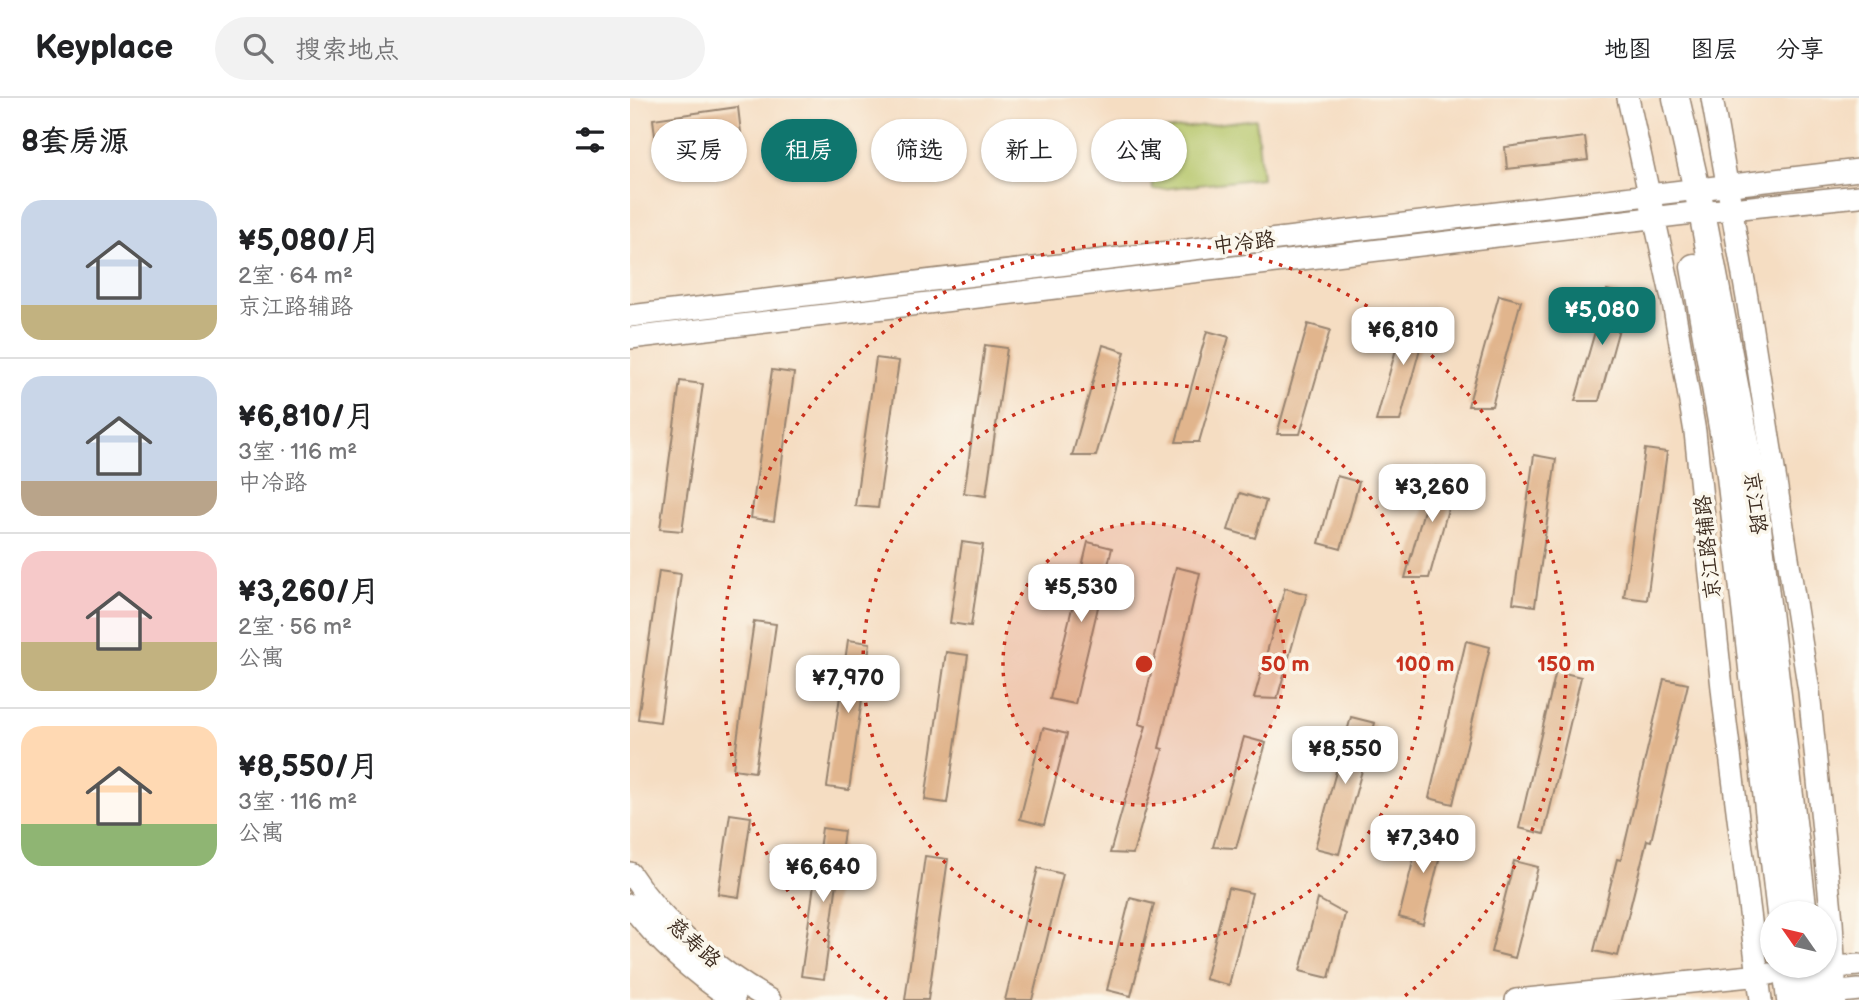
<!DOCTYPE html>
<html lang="zh">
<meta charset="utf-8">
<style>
:root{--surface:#fff;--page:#f2f2f2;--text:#202124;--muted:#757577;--line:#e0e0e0;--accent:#0f766e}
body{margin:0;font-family:"Balsamiq Sans","LXGW WenKai TC",sans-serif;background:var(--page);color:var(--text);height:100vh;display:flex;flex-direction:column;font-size:26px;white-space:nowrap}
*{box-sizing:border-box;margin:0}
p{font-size:23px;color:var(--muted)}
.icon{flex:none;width:38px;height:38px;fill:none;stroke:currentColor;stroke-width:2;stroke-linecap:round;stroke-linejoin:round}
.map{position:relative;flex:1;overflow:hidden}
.drawer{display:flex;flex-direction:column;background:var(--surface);width:630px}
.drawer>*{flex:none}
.top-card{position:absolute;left:21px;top:21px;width:665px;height:63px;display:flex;gap:14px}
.needle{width:46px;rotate:304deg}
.buttons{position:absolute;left:1130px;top:803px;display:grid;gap:14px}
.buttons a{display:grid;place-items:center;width:77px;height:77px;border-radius:50%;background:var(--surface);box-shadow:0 2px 5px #0004;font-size:35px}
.price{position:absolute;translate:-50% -60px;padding:0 16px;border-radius:14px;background:#fff;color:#222;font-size:23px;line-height:46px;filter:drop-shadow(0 2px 4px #0008)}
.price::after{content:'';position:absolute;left:50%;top:42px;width:21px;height:16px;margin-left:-10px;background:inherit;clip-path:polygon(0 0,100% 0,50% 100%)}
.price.on{background:var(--accent);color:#fff}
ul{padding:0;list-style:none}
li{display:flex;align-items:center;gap:21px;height:175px;padding:0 21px}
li+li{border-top:2px solid var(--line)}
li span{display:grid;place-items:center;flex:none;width:196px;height:140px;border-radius:21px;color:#555}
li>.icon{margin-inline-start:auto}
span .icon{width:84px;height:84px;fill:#fffc;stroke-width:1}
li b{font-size:30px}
h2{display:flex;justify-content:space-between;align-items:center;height:84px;padding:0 21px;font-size:30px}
.pill{padding:0 24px;border-radius:32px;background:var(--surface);box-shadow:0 2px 5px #0004;font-size:24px;line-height:63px}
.pill.on{background:var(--accent);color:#fff}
header{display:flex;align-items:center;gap:42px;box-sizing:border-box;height:98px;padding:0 35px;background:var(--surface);border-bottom:2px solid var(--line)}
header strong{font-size:33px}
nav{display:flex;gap:38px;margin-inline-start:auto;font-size:24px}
.search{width:490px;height:63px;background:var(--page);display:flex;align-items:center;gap:18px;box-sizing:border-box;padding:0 24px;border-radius:38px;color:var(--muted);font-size:26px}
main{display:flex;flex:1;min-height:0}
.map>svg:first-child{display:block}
</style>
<header>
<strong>Keyplace</strong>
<div class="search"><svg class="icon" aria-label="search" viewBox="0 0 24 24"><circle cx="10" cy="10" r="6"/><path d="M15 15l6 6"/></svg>搜索地点</div>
<nav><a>地图</a><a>图层</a><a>分享</a></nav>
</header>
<main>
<section class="drawer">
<h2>8套房源<svg class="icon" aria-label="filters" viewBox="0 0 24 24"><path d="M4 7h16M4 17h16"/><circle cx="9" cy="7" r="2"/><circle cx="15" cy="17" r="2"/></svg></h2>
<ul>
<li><span style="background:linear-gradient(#c9d6e8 75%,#c2b280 0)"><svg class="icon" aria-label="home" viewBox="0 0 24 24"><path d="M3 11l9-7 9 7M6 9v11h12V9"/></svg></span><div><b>¥5,080/月</b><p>2室 · 64 m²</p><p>京江路辅路</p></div></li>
<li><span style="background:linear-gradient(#c9d6e8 75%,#b9a48a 0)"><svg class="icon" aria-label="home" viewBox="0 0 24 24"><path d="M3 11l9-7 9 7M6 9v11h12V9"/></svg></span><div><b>¥6,810/月</b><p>3室 · 116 m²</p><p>中冷路</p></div></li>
<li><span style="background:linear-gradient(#f6c9c9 65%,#c2b280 0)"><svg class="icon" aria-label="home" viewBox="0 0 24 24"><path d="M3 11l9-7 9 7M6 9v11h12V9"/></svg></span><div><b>¥3,260/月</b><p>2室 · 56 m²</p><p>公寓</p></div></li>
<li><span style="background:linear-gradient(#ffd9b3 70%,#8fb573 0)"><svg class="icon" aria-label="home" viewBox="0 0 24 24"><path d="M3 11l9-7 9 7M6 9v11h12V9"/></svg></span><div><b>¥8,550/月</b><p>3室 · 116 m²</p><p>公寓</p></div></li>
</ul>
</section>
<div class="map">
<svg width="1229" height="902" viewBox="0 0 1229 902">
<rect width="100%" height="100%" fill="#fbf7ec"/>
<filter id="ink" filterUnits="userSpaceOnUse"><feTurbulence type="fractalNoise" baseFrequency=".0143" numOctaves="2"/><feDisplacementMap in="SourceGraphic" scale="14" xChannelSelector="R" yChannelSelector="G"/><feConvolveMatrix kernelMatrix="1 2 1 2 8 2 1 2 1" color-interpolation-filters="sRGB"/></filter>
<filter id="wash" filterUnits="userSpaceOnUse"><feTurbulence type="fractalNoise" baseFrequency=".00686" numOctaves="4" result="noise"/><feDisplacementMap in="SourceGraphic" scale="28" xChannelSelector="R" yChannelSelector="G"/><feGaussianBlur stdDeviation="1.57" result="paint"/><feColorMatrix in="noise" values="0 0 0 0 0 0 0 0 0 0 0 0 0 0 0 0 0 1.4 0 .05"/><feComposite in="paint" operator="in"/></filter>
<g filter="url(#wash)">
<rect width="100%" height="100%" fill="#f5ddc2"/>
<!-- green -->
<path fill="#b4c568" stroke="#787843" stroke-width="2" d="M 626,21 L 632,80 L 523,92 L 517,34 Z"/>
<g id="blocks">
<!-- building -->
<path fill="#e1b58d" d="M 108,9 L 111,35 L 26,46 L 23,21 Z
M 955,39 L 958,62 L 877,71 L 875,49 Z
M 977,192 L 998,198 L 969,303 L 945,303 Z
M 869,197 L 891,203 L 862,308 L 838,308 Z
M 777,212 L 799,218 L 770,323 L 746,323 Z
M 678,226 L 700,232 L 670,336 L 647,336 Z
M 577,233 L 599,239 L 569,344 L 546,344 Z
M 355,247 L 377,250 L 356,398 L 334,395 Z
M 473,247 L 495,254 L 466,358 L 442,358 Z
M 246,260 L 269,263 L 248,410 L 225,408 Z
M 142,272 L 164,275 L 144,423 L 121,420 Z
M 50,283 L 73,286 L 52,433 L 30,431 Z
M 1015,351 L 1037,354 L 1017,502 L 994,499 Z
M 904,357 L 926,361 L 905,508 L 883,505 Z
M 806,369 L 828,375 L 799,480 L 775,480 Z
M 707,378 L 729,384 L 711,451 L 689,445 Z
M 610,395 L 636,403 L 625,440 L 598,432 Z
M 332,444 L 353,447 L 341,528 L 320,525 Z
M 458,444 L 482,450 L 445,606 L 420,601 Z
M 546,469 L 570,475 L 529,650 L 533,651 L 503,756 L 480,755 L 516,628 L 509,626 Z
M 29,473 L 51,476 L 30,624 L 8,621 Z
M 655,490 L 677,496 L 647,601 L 624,600 Z
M 124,523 L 146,526 L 125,674 L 103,671 Z
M 218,542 L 240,545 L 219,692 L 197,689 Z
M 836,543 L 860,549 L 823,706 L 799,700 Z
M 316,554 L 338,557 L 317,705 L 295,702 Z
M 926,573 L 951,579 L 914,736 L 889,730 Z
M 1034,581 L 1058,586 L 1021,743 L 1017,742 L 988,858 L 964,853 L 987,761 L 991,762 Z
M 721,619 L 745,625 L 709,756 L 685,750 Z
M 413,630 L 437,636 L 414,727 L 390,721 Z
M 614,639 L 636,645 L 606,750 L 583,749 Z
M 100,716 L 121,719 L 109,799 L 88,796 Z
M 792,728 L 816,734 L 793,826 L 769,819 Z
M 192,730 L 214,733 L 194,881 L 171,878 Z
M 295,758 L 318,761 L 298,902 L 275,902 Z
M 884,763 L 908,769 L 885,860 L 861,854 Z
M 408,770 L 433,776 L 402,902 L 375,902 Z
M 598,790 L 622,795 L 599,887 L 575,881 Z
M 500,800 L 524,806 L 501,898 L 477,892 Z
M 688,801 L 715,816 L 699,880 L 670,873 Z"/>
</g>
</g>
<g filter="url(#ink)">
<use href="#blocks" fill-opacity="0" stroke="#988470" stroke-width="2"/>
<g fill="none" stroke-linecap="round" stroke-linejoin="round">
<defs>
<path id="minor" d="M 998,0 L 1044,210 L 1065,334 L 1094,609 L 1131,902
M 1082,0 L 1117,200 L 1179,593 L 1202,823 L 1206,902
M 0,218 L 1229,72
M 0,240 L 1072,114 L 1229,98
M 0,775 C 34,827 86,872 140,902
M 0,807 C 28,844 65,877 104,902
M 1193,870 L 1229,867
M 1191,896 L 1229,892
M 886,902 L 1140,876"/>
<path id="major" d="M 1046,0 L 1072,114 L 1121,371 L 1174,816
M 1064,169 L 1099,369 L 1150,816
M 1156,868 L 1160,902
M 1181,868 L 1185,902"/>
</defs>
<!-- minor casing -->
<use href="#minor" stroke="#988470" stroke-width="24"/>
<!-- major casing -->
<use href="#major" stroke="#988470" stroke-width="29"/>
<!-- minor -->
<use href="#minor" stroke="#fff" stroke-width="21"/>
<!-- major -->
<use href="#major" stroke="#fff" stroke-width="26"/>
</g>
</g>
<!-- distance rings -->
<circle cx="514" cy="566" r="141" fill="#c8321e" fill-opacity=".12"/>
<g fill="none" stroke="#c8321e" stroke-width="3.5" stroke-dasharray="3.5 7">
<circle cx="514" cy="566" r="141"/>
<circle cx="514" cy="566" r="281"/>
<path d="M257 901A422 422 0 1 1 771 901"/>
</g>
<g text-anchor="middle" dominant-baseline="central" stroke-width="7" stroke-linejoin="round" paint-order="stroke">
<!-- street labels -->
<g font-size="21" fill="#3b2a1e" stroke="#fbf7ec">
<text transform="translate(614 145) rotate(-7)">中冷路</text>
<text transform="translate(1125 405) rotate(83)">京江路</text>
<text transform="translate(1078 449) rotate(-96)">京江路辅路</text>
<text transform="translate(64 845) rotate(42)">慈寿路</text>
</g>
</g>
<circle cx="514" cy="566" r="10" fill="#c8321e" stroke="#fbf7ec" stroke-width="3.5"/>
<g font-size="21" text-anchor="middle" font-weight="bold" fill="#c8321e" stroke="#fbf7ec" stroke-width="7" stroke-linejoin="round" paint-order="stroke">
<text x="655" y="573">50 m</text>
<text x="795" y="573">100 m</text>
<text x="936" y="573">150 m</text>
</g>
</svg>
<div class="buttons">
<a><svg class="needle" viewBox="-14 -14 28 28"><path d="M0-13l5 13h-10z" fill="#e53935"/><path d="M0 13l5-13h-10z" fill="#757577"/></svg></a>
</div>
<b class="price on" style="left:972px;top:249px">¥5,080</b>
<b class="price" style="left:773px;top:269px">¥6,810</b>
<b class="price" style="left:802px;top:426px">¥3,260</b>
<b class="price" style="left:451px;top:526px">¥5,530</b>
<b class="price" style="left:218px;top:617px">¥7,970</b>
<b class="price" style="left:715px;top:688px">¥8,550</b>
<b class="price" style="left:793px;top:777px">¥7,340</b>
<b class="price" style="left:193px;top:806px">¥6,640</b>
<div class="top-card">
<a class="pill">买房</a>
<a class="pill on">租房</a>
<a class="pill">筛选</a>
<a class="pill">新上</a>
<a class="pill">公寓</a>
</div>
</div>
</main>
